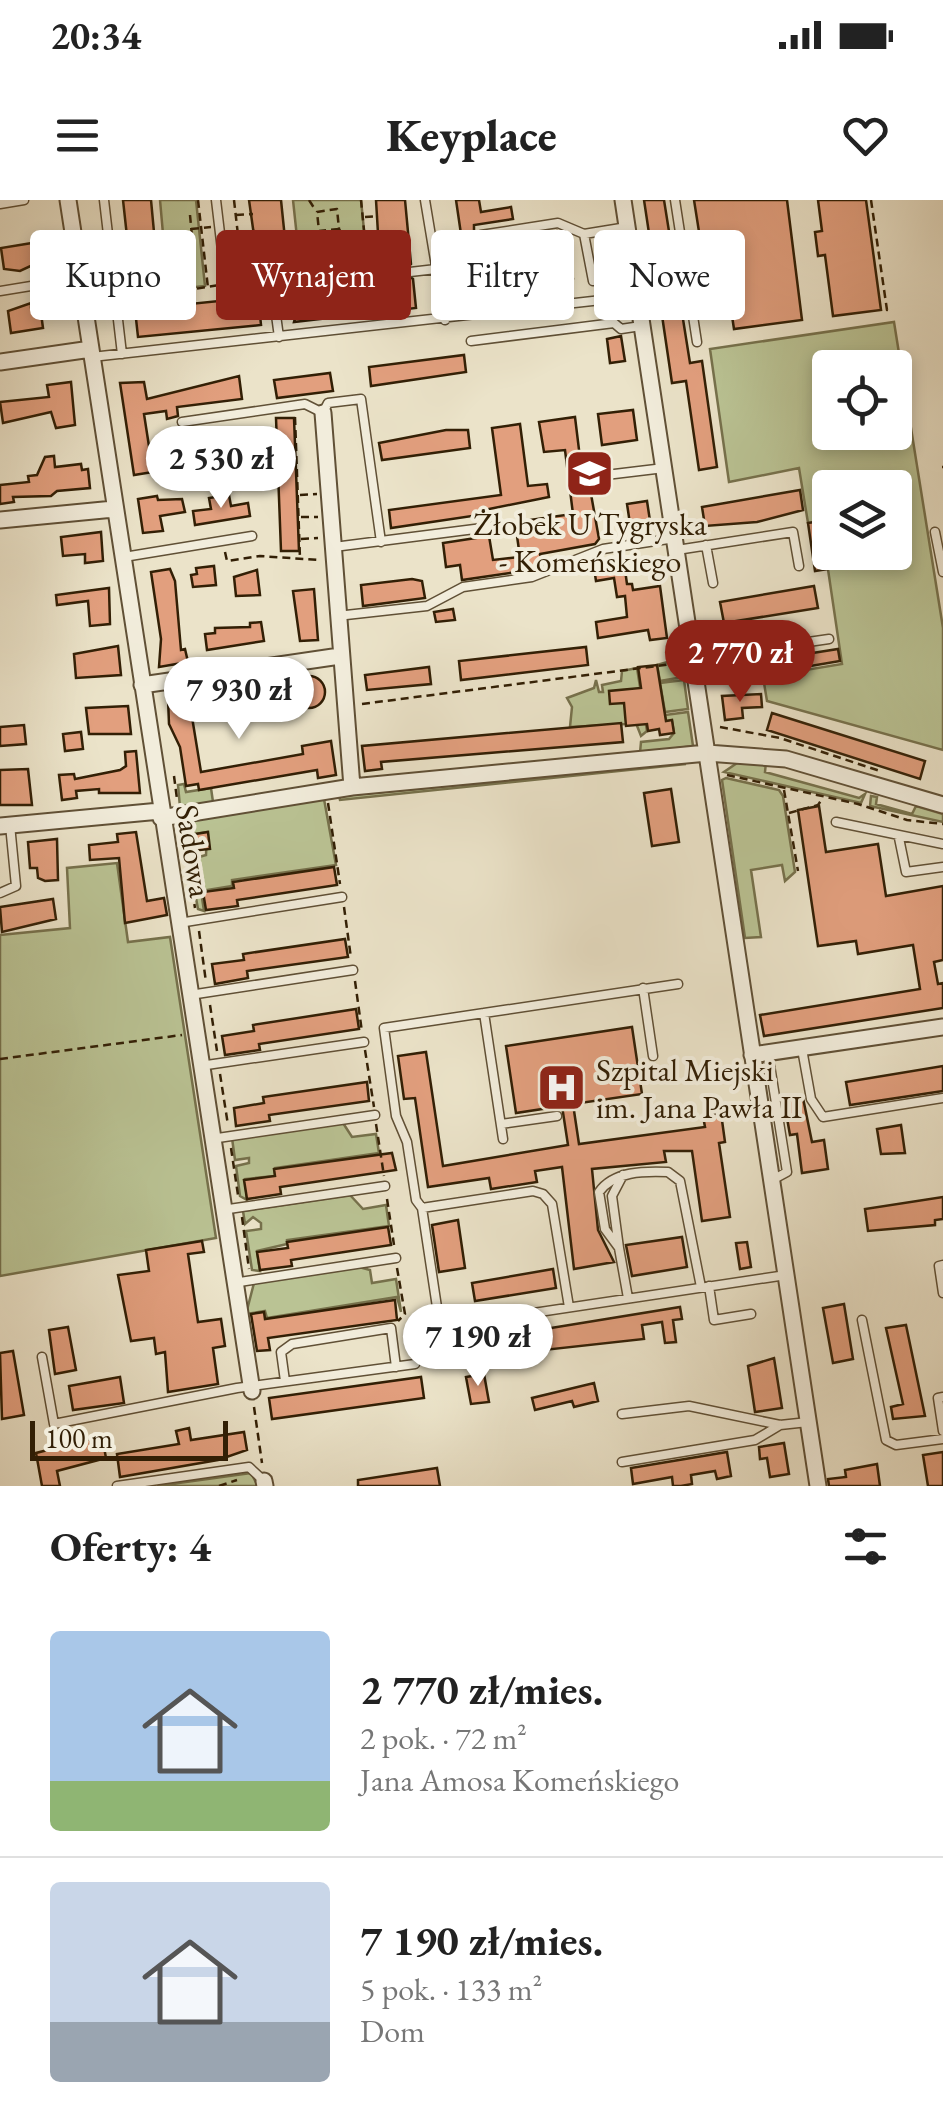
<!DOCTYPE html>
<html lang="pl">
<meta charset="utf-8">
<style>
:root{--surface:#fff;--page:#f2f2f2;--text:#222;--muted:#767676;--line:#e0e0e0;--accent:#8f2418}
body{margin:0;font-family:"EB Garamond",serif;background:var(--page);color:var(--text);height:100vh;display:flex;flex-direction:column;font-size:38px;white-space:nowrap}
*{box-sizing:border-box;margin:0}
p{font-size:32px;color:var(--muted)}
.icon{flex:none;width:55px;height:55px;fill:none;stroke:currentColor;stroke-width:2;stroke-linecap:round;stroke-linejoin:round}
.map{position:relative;height:1286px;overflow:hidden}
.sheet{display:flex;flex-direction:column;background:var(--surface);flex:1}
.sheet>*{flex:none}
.guide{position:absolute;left:30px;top:30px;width:885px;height:90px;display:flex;gap:20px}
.controls{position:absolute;left:812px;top:150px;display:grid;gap:20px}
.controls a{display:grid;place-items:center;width:100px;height:100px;border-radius:10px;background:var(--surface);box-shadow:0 5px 15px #0003;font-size:50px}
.scale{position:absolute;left:30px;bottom:25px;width:198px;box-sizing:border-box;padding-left:10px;border:5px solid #321f05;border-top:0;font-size:28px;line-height:35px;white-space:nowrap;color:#321f05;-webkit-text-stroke:8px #f2eddc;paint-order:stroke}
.price{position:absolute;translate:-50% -85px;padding:0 22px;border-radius:35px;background:#fff;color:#222;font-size:32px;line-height:65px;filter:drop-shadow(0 2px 5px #0008)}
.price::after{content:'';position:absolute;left:50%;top:60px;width:30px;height:22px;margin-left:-15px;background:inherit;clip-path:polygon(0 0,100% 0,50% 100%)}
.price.selected{background:var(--accent);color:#fff}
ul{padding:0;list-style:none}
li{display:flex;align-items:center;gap:30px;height:250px;padding:0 50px}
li+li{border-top:2px solid var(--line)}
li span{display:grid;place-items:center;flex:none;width:280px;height:200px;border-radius:10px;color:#555}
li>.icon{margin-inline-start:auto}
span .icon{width:120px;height:120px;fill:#fffc;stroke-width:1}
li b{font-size:42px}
h2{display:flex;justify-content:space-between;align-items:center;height:120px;padding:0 50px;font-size:42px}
.chip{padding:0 35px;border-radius:10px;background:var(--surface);box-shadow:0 5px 15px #0003;font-size:35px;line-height:90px}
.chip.selected{background:var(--accent);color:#fff}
.status{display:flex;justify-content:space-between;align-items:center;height:70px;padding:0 50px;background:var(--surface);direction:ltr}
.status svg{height:28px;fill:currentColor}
header{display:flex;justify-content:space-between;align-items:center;height:130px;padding:0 50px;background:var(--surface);font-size:45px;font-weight:800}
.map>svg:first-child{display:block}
</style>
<div class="status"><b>20:34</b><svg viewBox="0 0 49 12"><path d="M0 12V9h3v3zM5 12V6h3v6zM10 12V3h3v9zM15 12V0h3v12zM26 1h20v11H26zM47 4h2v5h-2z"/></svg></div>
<header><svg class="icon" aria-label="menu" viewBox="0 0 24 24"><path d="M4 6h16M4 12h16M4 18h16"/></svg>Keyplace<svg class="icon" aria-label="heart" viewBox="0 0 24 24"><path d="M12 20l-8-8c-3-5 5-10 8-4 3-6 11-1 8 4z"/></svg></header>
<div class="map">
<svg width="943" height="1286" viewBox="0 0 943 1286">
<rect width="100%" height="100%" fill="#ebe3c9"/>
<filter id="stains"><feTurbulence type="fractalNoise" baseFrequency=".002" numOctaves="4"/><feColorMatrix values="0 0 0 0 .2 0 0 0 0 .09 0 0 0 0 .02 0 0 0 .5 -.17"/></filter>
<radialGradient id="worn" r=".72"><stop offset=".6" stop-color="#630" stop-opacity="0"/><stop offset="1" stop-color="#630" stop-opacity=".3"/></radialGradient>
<!-- green -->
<path fill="#bac394" stroke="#76714c" stroke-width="2.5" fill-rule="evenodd" d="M 160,0 L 196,0 L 205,86 L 168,90 Z
M 293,0 L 361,0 L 368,71 L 301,75 Z
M 894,122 L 943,428 L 943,550 L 767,501 L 763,477 L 842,464 L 821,322 L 808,323 L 799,268 L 729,282 L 710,149 ZM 830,168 L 895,168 L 895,232 L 830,232 ZM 830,288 L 895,288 L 895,352 L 830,352 Z
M 671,461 L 681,464 L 683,477 L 660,481 L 657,465 Z
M 637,468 L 647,531 L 641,536 L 632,513 L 626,524 L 570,527 L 572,507 L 567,498 L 594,488 L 596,480 L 599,492 L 603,492 L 602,485 L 621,481 L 622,471 Z
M 684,480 L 688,509 L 665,512 L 660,483 Z
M 688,512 L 693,546 L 640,553 L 641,542 L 669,539 L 674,533 L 672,521 L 666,521 L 665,515 Z
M 740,561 L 766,562 L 765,572 L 859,598 L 865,594 L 861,603 L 724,572 Z
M 686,564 L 340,600 L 339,596 Z
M 726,578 L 779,590 L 783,596 L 795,672 L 785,681 L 782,665 L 751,670 L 761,737 L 745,738 L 722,580 Z
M 184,584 L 186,592 L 211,588 L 213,602 L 180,607 L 178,585 Z
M 871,596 L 877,597 L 876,604 L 912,614 L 916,606 L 943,614 L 943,622 L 870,606 Z
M 324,599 L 336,665 L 232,680 L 232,686 L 201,691 L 204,711 L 198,709 L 189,660 L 206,655 L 207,632 L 188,635 L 187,639 L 184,621 Z
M 117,663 L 128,742 L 170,737 L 216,1038 L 0,1076 L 0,735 L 70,728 L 67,668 Z
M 343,923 L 352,937 L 376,934 L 379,953 L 275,968 L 275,976 L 245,979 L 247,1000 L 240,996 L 236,966 L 249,963 L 249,958 L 235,960 L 232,938 Z
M 350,995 L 363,1009 L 386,1005 L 389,1026 L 287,1040 L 287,1044 L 257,1051 L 260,1071 L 252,1070 L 246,1031 L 261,1029 L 261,1023 L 253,1017 L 245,1024 L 243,1011 Z
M 359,1067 L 370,1070 L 372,1083 L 396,1079 L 401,1112 L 397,1097 L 267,1118 L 265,1111 L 246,1114 L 254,1083 Z
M 251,1273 L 258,1286 L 157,1286 Z"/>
<!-- building -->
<path fill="#e29f7e" stroke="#321f05" stroke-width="2.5" d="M 123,0 L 151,0 L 161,107 L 258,97 L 252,110 L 260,115 L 261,125 L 138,137 Z
M 249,0 L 281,0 L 288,68 L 259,71 Z
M 376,0 L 405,0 L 411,64 L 403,72 L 413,79 L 416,108 L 294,122 L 299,103 L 291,93 L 387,83 L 383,50 L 379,50 Z
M 456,0 L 479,0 L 481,12 L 511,7 L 513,19 L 474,25 L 474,32 L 461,34 Z
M 644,0 L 664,0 L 690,163 L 702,161 L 717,267 L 699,270 L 686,181 L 672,183 L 655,68 L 661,60 L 652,53 Z
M 694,0 L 787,0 L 802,120 L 734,129 L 730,103 L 716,106 L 714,94 L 709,95 Z
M 818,0 L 866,0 L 881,110 L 833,116 L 825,55 L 818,56 L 815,32 L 822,31 Z
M 557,31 L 566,35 L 573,79 L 568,95 L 516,101 L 506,39 Z
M 32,43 L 35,64 L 20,71 L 4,69 L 1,48 Z
M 31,103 L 31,107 L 40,106 L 43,128 L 11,133 L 8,111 Z
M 621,136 L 625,161 L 610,163 L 607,139 Z
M 464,155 L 466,172 L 371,186 L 369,167 Z
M 330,173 L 333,191 L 277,198 L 274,180 Z
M 239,176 L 242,199 L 177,207 L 178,216 L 167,219 L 166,211 L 144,214 L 153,272 L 134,275 L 120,183 L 144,182 L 147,199 Z
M 71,182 L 75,225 L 56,228 L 51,212 L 3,223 L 0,202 L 49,197 L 47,185 Z
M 633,210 L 637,240 L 602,245 L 598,214 Z
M 575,217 L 580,258 L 594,257 L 595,273 L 599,272 L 602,293 L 591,294 L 599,339 L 595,344 L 540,354 L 542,365 L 530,370 L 462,380 L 460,365 L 446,367 L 443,343 L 489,336 L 493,360 L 520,357 L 515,322 L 573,314 L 565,250 L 544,252 L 539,222 Z
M 276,218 L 294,218 L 299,351 L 281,351 Z
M 520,224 L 528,286 L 547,284 L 549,297 L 479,311 L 479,315 L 391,328 L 389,310 L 501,295 L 492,228 Z
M 446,230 L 468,230 L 470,248 L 382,260 L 379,243 Z
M 228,239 L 231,257 L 196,262 L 193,245 Z
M 54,256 L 55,267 L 81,264 L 82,270 L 88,269 L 90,288 L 57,291 L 51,296 L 13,297 L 14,302 L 0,304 L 0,285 L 29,282 L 28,276 L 37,275 L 45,257 Z
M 800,290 L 803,310 L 757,322 L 705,326 L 702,307 Z
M 229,295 L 231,306 L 248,303 L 250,316 L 195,325 L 193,311 L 211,309 L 209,298 Z
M 157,296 L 158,300 L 182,299 L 185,312 L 160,316 L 163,331 L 143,333 L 138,299 Z
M 647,301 L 652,334 L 632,337 L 627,304 Z
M 821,321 L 828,369 L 815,371 L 808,323 Z
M 101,332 L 103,361 L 85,363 L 85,354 L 63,356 L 61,337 Z
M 624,363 L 627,384 L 632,384 L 633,390 L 660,386 L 667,438 L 650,440 L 648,430 L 598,438 L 596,422 L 627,417 L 625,396 L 617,397 L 614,378 L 596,381 L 594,368 Z
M 214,366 L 216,385 L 193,387 L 191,375 L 197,374 L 196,368 Z
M 170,369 L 175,381 L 181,450 L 185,449 L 188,462 L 159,467 L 161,439 L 151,372 Z
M 257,370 L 260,395 L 236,396 L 234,377 Z
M 412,379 L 422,381 L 425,398 L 363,406 L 361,385 Z
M 814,386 L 818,408 L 724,423 L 720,402 Z
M 109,388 L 110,424 L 90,426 L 88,401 L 57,405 L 56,395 Z
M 314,389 L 318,440 L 300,441 L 293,391 Z
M 453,409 L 455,420 L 436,422 L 434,412 Z
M 261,422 L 264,441 L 207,450 L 205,434 L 215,433 L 215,428 L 250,427 L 250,423 Z
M 118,446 L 121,475 L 76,478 L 74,454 Z
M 586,447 L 588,465 L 461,480 L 459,461 Z
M 838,449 L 840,461 L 758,475 L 756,462 Z
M 735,462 L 737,478 L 719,480 L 717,464 Z
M 657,465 L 666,521 L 672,520 L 674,533 L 660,535 L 659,529 L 648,531 L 647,524 L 626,526 L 624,503 L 610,504 L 609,491 L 641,488 L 638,467 Z
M 429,467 L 431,484 L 367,490 L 365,475 Z
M293 492a16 16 0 1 1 32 0a16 16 0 1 1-32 0Z
M 274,482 L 278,503 L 192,517 L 201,572 L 303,554 L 302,546 L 331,541 L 336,575 L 318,578 L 317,570 L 199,590 L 198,584 L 186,586 L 180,547 L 169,524 L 168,498 L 188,494 L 190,502 Z
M 761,494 L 762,507 L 742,508 L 743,518 L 725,520 L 722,496 Z
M 128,506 L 131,534 L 89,534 L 86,508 Z
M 772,513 L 925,561 L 920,579 L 767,530 Z
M 621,523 L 623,542 L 381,562 L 382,569 L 365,571 L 362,546 Z
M 24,525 L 26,544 L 0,546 L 0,527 Z
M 81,532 L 83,549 L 65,551 L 63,534 Z
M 136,551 L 140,593 L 99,593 L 99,589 L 76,591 L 77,598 L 62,600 L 59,575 L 74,574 L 75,579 L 120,570 L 126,566 L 125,552 Z
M 28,569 L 32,605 L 0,605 L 0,570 Z
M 671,589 L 679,642 L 652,646 L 644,593 Z
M 819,606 L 826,652 L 878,644 L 886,696 L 943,686 L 943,760 L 934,762 L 938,784 L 943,783 L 943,808 L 764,836 L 760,815 L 920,789 L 913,745 L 858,754 L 856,741 L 818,746 L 798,610 Z
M 136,632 L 147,701 L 164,698 L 167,715 L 125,723 L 119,658 L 90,660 L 89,645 L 118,642 L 117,634 Z
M 208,632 L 210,649 L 191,651 L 189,635 Z
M 57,639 L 58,680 L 45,681 L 38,678 L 37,668 L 30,668 L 28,642 Z
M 334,667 L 337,685 L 237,700 L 238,706 L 206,710 L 203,692 L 234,688 L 233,682 Z
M 53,699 L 56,719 L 2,732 L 0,707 Z
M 345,739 L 348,757 L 247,771 L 248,778 L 215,784 L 212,764 L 244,760 L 243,754 Z
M 356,809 L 359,829 L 259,844 L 260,850 L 225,855 L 222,836 L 254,831 L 253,825 Z
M 632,827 L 642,894 L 573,904 L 579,944 L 705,927 L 703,916 L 721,913 L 725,942 L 719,943 L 730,1017 L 702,1021 L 692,951 L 664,951 L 666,962 L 592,969 L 598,1030 L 614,1062 L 574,1069 L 562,967 L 535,971 L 537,982 L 491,989 L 489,978 L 428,987 L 415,898 L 404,899 L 398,856 L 426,852 L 443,966 L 568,945 L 562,906 L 516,913 L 506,846 Z
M 943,866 L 943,891 L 850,905 L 846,882 Z
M 367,882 L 369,901 L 269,915 L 270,921 L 236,926 L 234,908 L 264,903 L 263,897 Z
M 803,898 L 812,942 L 824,940 L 828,969 L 802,973 L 797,934 L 790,935 L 784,901 Z
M 901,925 L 905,953 L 881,954 L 877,929 Z
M 392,953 L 396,970 L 280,987 L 281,994 L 247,999 L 244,980 L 275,976 L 274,969 Z
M 943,997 L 943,1019 L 935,1020 L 935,1025 L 868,1031 L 865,1009 Z
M 458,1020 L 465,1068 L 439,1072 L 432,1025 Z
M 388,1027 L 391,1045 L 291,1060 L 292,1066 L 260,1070 L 257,1052 L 288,1048 L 287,1042 Z
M 682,1037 L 687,1067 L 632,1076 L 626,1045 Z
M 202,1041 L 204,1052 L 188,1054 L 198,1122 L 221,1119 L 225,1146 L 213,1148 L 218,1184 L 168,1192 L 165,1152 L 156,1154 L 154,1138 L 131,1141 L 118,1075 L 149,1071 L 146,1050 Z
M 747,1042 L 751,1067 L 740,1069 L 736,1043 Z
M 553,1069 L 556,1088 L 475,1101 L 472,1083 Z
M 395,1100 L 397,1120 L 268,1138 L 270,1150 L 257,1151 L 251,1114 L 264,1112 L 265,1119 Z
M 844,1104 L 853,1159 L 833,1163 L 823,1108 Z
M 680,1107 L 682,1119 L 673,1120 L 676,1142 L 665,1143 L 662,1122 L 642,1125 L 644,1139 L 517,1153 L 514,1134 Z
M 906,1125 L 925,1216 L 893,1219 L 891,1207 L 903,1204 L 886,1128 Z
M 68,1127 L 76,1170 L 55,1174 L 49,1130 Z
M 470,1140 L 473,1158 L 436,1159 L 434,1146 Z
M 13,1151 L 24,1215 L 2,1219 L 0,1153 Z
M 774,1158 L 782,1208 L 755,1212 L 748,1166 Z
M 484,1174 L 489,1202 L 471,1204 L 466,1177 Z
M 120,1177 L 124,1203 L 73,1210 L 69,1186 Z
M 421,1177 L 424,1198 L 272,1219 L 269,1198 Z
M 594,1183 L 598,1201 L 574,1207 L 572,1201 L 535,1210 L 532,1198 Z
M 189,1228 L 191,1240 L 244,1232 L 247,1250 L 218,1260 L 120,1277 L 117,1254 L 179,1244 L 176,1231 Z
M 102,1236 L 106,1258 L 57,1271 L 60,1286 L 42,1286 L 36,1253 Z
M 784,1243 L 789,1274 L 770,1277 L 767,1258 L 760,1259 L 759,1247 Z
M 727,1252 L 731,1276 L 717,1279 L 715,1271 L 691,1275 L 692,1284 L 681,1286 L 673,1286 L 672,1277 L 633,1284 L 631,1268 Z
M 943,1252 L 943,1286 L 928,1286 L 923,1255 Z
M 877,1264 L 880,1286 L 829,1286 L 828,1279 L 846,1277 L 845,1270 Z
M 437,1268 L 440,1286 L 358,1286 L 358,1280 Z"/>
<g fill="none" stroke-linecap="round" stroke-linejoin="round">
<defs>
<path id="lane" d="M 104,0 L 122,154
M 216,0 L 225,75
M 425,0 L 445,120
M 675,0 L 697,142
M 0,4 L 24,0
M 584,34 L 593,81
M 634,64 L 654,60
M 410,72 L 436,69
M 272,86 L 279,137
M 490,87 L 481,35 L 558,23 L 584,34 L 627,27
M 0,91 L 80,78
M 259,108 L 292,105
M 471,141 L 614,123 L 621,129 L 641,126
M 92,157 L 637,96
M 182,222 L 305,204 L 323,213 L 328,203 L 361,199 L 381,342
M 606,275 L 664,268
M 935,332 L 943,372
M 706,345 L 713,383
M 334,347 L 498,326
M 677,350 L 793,332 L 799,366
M 124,357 L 252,336
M 337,416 L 427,406 L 463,387 L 532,377 L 603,349 L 675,338
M 693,442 L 752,433 L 767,448 L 829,439
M 836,622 L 943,644
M 899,638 L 906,672 L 943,667
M 0,693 L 16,686 L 10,625
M 179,723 L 342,697
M 678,784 L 384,828 L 396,916 L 407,942 L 416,1000 L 422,1008 L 440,1127 L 786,1075
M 643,788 L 653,856
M 190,795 L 353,770
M 484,813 L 503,939
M 802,849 L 811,899 L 823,917 L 943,898
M 768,853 L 787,972 L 774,979
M 200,866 L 364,842
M 501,924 L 557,916
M 211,939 L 375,915
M 422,1008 L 533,991 L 543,994 L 552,1004 L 569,1107
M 222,1010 L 385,986
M 619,1048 L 612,996 L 623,975
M 943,1065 L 939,1066 L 943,1093
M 233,1083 L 396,1058
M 709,1086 L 714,1120 L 751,1114
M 628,1098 L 619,1048 L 605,1029 L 599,992 C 614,971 644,971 668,972 L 680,981 L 701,1087
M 862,1120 L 886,1240 L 896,1245 L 943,1239
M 42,1157 L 54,1224 L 237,1188 L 415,1164
M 285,1181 L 281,1152 L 292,1144 L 391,1128 L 396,1167
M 943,1197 L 938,1198 L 943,1231
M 622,1214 L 689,1206 L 780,1225 L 808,1222
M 622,1262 L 755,1240 L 780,1225
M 117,1286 L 249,1267 L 264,1281"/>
<path id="street" d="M 68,0 L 252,1191
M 623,0 L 818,1286
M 0,162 L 91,149
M 323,213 L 352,587
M 0,320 L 114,309
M 142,485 L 340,456
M 161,618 L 352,587 L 707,553 L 786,559 L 943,605
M 0,626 L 160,611
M 752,855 L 943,827
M 264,1281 L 265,1286"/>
</defs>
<!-- lane casing -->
<use href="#lane" stroke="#605036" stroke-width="11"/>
<!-- street casing -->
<use href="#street" stroke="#605036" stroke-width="19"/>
<!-- path -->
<path stroke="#321f05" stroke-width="2.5" stroke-dasharray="8 5" stroke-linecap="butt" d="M 198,0 L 208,88
M 234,0 L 243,79
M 309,0 L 316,11
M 871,0 L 887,110 L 892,109
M 190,15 L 193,47
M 236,15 L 253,14
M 365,17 L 378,16
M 191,29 L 211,27
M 339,29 L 319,31 L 317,12 L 337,9 L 339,29 L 365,70
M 238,33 L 255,31
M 366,53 L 383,52
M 370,70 L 377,75 L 379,90
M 301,75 L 319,32
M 276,77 L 368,71 L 361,0
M 171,109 L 176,92 L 263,78
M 295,217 L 300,359
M 942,267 L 943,267
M 300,295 L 317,294
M 301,317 L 318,317
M 301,339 L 318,338
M 225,352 L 227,361 L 260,356 L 319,360
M 362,504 L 680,463
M 720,527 L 780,538 L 880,571
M 727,575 L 858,604 L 907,620 L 943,624
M 174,576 L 177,599
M 784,590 L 798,671
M 328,603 L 340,684
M 789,613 L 818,605 L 822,599
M 182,627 L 195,708
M 344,707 L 351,758
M 199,731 L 206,782
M 355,781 L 362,832
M 210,805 L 217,851
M 365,850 L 374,907
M 0,859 L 182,835
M 220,874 L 228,925
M 376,924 L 384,976
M 231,948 L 238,995
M 387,999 L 394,1045
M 242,1017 L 249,1069
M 397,1068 L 405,1114 L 398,1121
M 254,1207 L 262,1263
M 219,1286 L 237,1280"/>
<!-- lane -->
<use href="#lane" stroke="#f2eddc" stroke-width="8"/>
<!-- street -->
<use href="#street" stroke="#f2eddc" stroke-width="15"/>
</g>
<!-- icons -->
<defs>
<symbol id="school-square" viewBox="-11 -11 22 22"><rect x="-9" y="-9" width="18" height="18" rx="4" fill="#8f2418" stroke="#f2eddc"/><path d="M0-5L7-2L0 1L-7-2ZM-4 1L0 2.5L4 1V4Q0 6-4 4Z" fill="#fff"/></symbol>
<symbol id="hospital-square" viewBox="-11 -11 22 22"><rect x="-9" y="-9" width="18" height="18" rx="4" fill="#8f2418" stroke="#f2eddc"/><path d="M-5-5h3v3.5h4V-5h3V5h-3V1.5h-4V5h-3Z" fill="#fff"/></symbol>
</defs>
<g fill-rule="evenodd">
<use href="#school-square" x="562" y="246" width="55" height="55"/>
<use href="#hospital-square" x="534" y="860" width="55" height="55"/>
</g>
<g text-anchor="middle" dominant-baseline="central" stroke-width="8" stroke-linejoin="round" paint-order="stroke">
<!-- poi labels -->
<g font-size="32" fill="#321f05" stroke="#f2eddc">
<text x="590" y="324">Żłobek U Tygryska<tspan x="590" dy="37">- Komeńskiego</tspan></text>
<text x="596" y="870" text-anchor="start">Szpital Miejski<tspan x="596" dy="37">im. Jana Pawła II</tspan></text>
</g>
<!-- street labels -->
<g font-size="32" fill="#321f05" stroke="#f2eddc">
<text transform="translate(194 651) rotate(81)">Sadowa</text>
</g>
</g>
<rect width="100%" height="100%" filter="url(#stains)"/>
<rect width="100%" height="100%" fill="url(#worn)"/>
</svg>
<div class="controls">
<a><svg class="icon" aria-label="locate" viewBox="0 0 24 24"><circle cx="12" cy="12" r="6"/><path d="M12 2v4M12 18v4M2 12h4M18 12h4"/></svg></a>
<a><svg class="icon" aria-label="layers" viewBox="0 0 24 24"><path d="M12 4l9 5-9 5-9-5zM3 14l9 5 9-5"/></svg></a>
</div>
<div class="scale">100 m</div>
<b class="price" style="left:221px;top:311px">2 530 zł</b>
<b class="price selected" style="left:740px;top:505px">2 770 zł</b>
<b class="price" style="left:239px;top:542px">7 930 zł</b>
<b class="price" style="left:478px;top:1189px">7 190 zł</b>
<div class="guide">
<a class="chip">Kupno</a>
<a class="chip selected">Wynajem</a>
<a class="chip">Filtry</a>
<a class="chip">Nowe</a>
</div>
</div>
<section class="sheet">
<h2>Oferty: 4<svg class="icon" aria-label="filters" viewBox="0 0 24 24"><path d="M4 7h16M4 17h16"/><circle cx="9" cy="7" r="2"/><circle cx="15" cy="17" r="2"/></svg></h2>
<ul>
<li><span style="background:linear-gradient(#a9c7e8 75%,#8fb573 0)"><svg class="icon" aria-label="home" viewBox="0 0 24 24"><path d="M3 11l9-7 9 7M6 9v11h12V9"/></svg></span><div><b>2 770 zł/mies.</b><p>2 pok. · 72 m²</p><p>Jana Amosa Komeńskiego</p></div></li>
<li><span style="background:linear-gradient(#c9d6e8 70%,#9aa5b1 0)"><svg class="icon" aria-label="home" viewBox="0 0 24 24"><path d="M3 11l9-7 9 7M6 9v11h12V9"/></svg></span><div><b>7 190 zł/mies.</b><p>5 pok. · 133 m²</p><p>Dom</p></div></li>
</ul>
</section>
